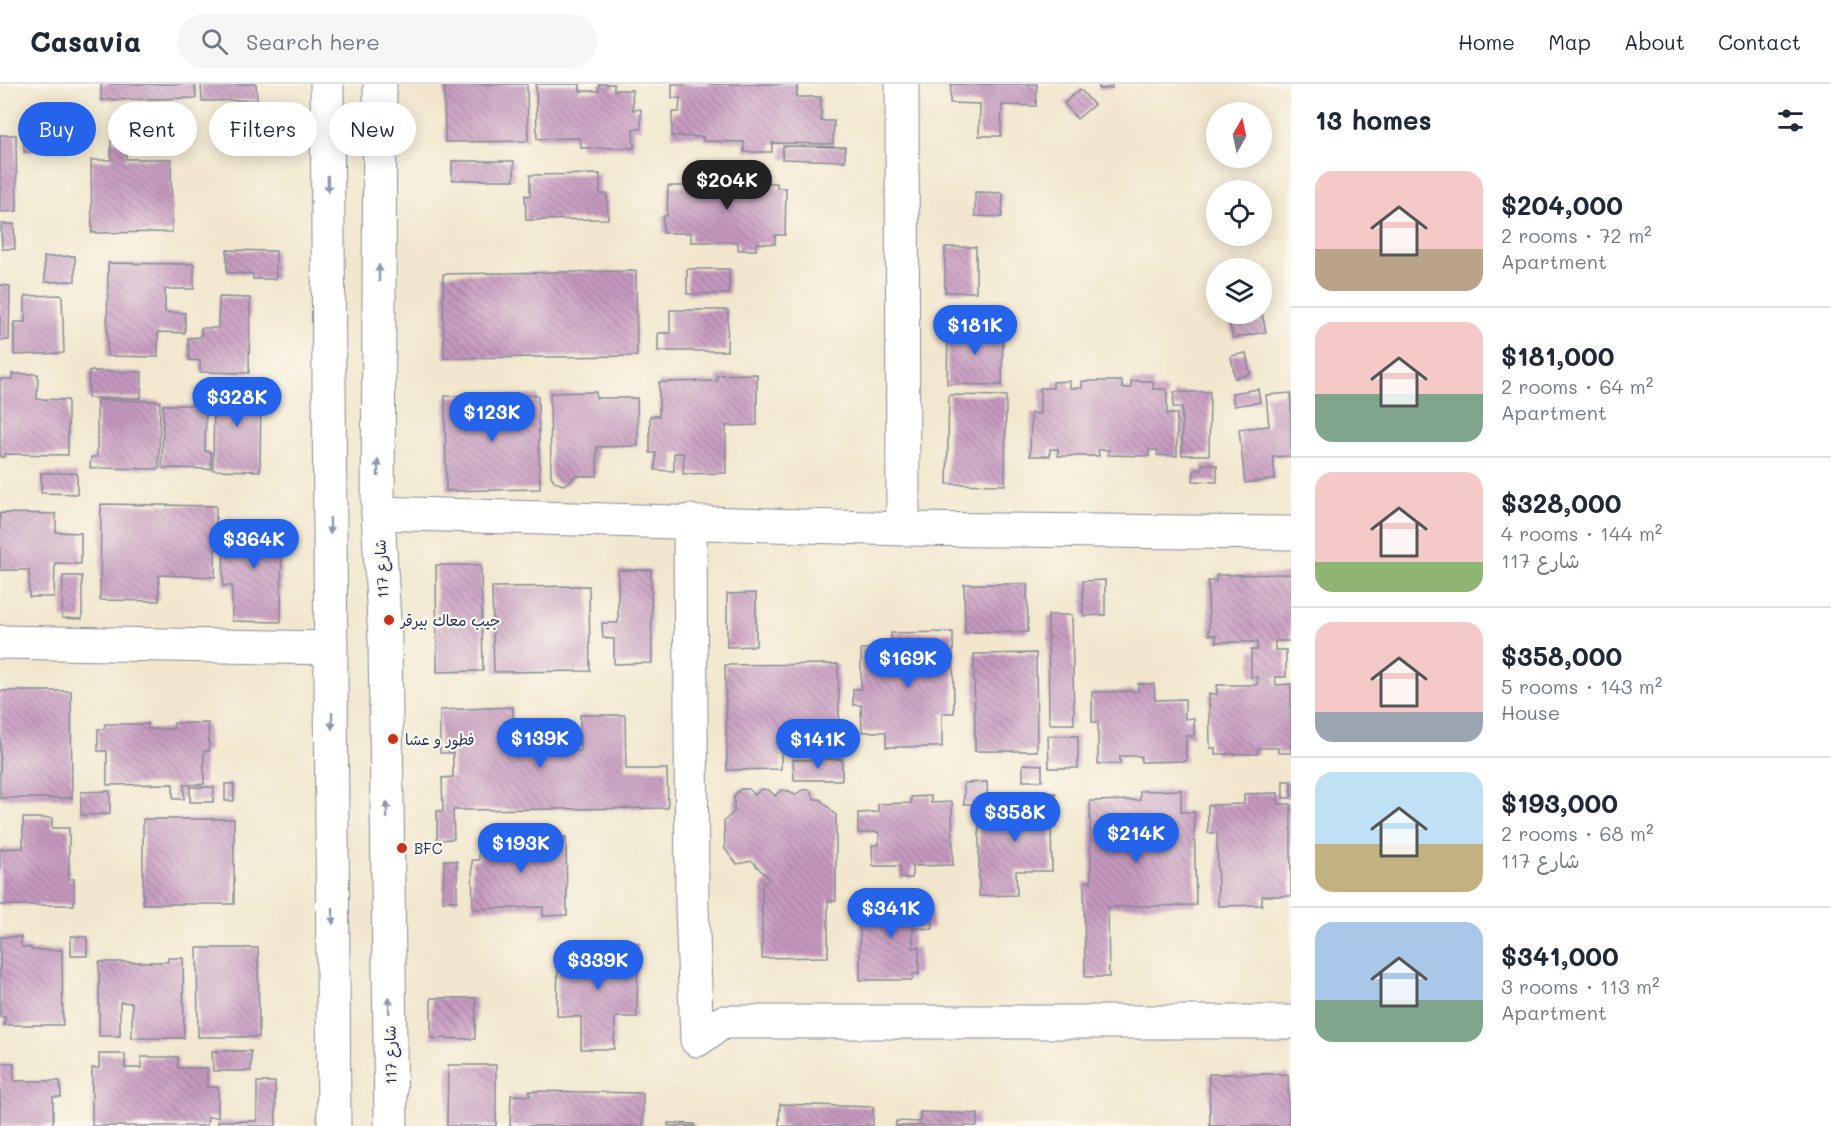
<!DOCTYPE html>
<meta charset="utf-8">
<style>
:root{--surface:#fff;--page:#f6f6f7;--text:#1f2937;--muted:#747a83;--line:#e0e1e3;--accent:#2563eb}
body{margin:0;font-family:Mali,"Playpen Sans Arabic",sans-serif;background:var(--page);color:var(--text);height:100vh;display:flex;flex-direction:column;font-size:22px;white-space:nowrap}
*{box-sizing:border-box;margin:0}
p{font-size:20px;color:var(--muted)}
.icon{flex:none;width:33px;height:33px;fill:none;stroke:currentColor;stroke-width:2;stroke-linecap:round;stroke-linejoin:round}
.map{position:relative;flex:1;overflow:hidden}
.sheet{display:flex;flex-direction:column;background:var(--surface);width:540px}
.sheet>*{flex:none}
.banner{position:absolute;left:18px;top:18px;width:570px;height:54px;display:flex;gap:12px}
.needle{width:39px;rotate:9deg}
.tools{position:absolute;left:1206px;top:18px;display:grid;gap:12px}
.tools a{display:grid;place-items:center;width:66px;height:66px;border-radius:50%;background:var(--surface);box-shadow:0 3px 15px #0003;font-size:30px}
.price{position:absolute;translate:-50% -51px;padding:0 14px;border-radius:21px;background:var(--accent);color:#fff;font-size:20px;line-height:39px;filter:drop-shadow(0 2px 3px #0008)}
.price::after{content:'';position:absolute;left:50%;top:36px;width:18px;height:14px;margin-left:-9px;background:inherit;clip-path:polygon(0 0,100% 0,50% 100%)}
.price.active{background:#222;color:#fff}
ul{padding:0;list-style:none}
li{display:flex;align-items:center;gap:18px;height:150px;padding:0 24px}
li+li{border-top:2px solid var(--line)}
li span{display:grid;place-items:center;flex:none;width:168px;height:120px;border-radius:18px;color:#555}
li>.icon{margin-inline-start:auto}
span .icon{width:72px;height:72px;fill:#fffc;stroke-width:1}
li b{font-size:26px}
h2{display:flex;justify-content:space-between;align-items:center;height:72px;padding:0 24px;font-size:26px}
.tag{padding:0 21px;border-radius:27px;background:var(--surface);box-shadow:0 3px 15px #0003;font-size:21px;line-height:54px}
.tag.active{background:var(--accent);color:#fff}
header{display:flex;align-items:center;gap:36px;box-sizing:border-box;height:84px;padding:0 30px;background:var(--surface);border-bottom:2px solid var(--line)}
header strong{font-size:28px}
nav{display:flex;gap:33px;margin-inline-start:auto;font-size:21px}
.search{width:420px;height:54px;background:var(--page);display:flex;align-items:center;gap:15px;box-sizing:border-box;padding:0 21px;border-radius:33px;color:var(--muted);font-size:22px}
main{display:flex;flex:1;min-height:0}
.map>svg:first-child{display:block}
</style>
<header>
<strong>Casavia</strong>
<div class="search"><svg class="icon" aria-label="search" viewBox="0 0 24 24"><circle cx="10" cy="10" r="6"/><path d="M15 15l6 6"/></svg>Search here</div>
<nav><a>Home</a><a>Map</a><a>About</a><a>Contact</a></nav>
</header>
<main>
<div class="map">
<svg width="1291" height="1042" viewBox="0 0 1291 1042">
<defs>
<pattern id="building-back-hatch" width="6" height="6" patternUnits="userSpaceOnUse" patternTransform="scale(1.5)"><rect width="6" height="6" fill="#c699bf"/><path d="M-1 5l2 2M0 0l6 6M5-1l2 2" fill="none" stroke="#a07d9e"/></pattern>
</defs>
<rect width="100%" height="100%" fill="#fbf7ec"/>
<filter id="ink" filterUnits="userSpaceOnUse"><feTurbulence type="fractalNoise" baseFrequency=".0167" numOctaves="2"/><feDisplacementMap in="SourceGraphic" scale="12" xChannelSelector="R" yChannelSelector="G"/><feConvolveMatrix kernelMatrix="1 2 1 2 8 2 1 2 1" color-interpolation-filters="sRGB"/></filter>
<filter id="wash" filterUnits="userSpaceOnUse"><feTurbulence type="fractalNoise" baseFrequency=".008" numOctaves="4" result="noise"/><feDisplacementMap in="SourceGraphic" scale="24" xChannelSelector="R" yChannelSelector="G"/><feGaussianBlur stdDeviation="1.35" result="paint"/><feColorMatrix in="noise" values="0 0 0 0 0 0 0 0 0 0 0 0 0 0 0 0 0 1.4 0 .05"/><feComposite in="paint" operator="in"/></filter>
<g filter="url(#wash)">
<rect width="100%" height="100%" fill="#f2e7ce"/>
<g id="blocks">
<!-- building -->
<path fill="url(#building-back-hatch)" d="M 101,0 L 195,0 L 196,14 L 101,16 Z
M 201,0 L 256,0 L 257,16 L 202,17 Z
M 444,0 L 527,0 L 528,57 L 445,58 Z
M 536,0 L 580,0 L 580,7 L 599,7 L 599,0 L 614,0 L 614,6 L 632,6 L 633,26 L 641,25 L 641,45 L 633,45 L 634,64 L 581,64 L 580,54 L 537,55 Z
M 672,0 L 797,0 L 797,13 L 821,13 L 821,37 L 834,37 L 833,60 L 772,59 L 772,68 L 744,68 L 744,58 L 703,57 L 703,53 L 672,52 L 672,28 L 679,28 L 680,14 L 672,14 Z
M 951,0 L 1037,0 L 1036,22 L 1002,21 L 1001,52 L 979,52 L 980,20 L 950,19 Z
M 1099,0 L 1112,0 L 1112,4 L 1099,5 Z
M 1080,5 L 1094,21 L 1077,35 L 1064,19 Z
M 69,45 L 70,67 L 24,68 L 24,46 Z
M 0,51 L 16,51 L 17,127 L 0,128 Z
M 126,56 L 126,75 L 171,75 L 172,148 L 92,149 L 91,76 L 111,76 L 111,57 Z
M 783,62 L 845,63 L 845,77 L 782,75 Z
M 452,77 L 514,77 L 514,96 L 452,96 Z
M 600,90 L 600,110 L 607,110 L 608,135 L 526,136 L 525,111 L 530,112 L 530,91 Z
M 691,92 L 739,92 L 738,98 L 777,99 L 777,104 L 786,104 L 785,151 L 775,151 L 775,160 L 756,159 L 756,166 L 738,166 L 738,158 L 691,158 L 691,149 L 663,149 L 663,132 L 667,132 L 668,102 L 691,102 Z
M 975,108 L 1003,109 L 1002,133 L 975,132 Z
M 1,140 L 14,140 L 15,165 L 2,165 Z
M 945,163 L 976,163 L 976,208 L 945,208 Z
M 227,166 L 276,167 L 276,195 L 253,195 L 253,190 L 227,189 Z
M 75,172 L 75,197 L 45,198 L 44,173 Z
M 108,179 L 194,180 L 194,205 L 165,205 L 165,228 L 185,229 L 185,249 L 158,248 L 158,273 L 107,272 Z
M 687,185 L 729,185 L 729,210 L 687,210 Z
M 636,187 L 637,272 L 444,274 L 443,190 Z
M 0,201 L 10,202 L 9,256 L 0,256 Z
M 62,211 L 64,269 L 14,271 L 14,238 L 25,238 L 25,212 Z
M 219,213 L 250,214 L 249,289 L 200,288 L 200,277 L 189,276 L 188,254 L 201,253 L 201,244 L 218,244 Z
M 670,226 L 728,226 L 727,267 L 658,267 L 658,249 L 670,249 Z
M 1227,230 L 1262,230 L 1266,248 L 1233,254 Z
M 948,244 L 1003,245 L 1002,301 L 947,300 Z
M 1246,269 L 1250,290 L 1235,294 L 1231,272 Z
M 89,287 L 142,288 L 141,314 L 88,314 Z
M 12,290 L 38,290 L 37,315 L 68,316 L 68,371 L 5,370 L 5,373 L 0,373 L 0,295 L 12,295 Z
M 757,290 L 757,341 L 726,342 L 726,389 L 683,390 L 684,369 L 674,369 L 674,387 L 655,386 L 656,369 L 650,369 L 650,332 L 659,332 L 659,298 L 717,297 L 717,291 Z
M 1070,297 L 1070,304 L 1082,304 L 1082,297 L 1122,297 L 1122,304 L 1131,304 L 1131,297 L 1153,297 L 1153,305 L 1167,305 L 1167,330 L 1177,330 L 1177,372 L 1157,371 L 1158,366 L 1149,366 L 1149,372 L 1108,371 L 1109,366 L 1098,366 L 1099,372 L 1058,372 L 1058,365 L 1050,365 L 1050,372 L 1030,372 L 1031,329 L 1040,330 L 1040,304 L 1053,304 L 1053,298 Z
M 214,301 L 261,302 L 260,387 L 213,386 Z
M 1258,305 L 1260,318 L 1234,322 L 1232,309 Z
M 596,308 L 596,314 L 637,314 L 638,362 L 597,363 L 597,392 L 575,392 L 570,398 L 563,401 L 555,398 L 551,392 L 550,309 Z
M 1174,308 L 1210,308 L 1209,371 L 1182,371 L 1182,323 L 1173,323 Z
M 1291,309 L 1291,372 L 1273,373 L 1275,395 L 1245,399 L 1239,345 L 1269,342 L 1266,311 Z
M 538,311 L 540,405 L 446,407 L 445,312 Z
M 949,311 L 1006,312 L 1005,401 L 947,400 Z
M 97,316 L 160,317 L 159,385 L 90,384 L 91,373 L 97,373 Z
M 163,321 L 206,321 L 205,367 L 211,368 L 211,385 L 162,384 Z
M 1202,380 L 1217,381 L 1217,398 L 1193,397 L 1194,386 L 1202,386 Z
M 41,389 L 77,389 L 77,410 L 41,409 Z
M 101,420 L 216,422 L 215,493 L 159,491 L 159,517 L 100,516 Z
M 0,429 L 56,430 L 56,448 L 81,449 L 81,480 L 55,479 L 54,513 L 29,513 L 29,486 L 0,486 Z
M 224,438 L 282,439 L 281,538 L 232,537 L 232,502 L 223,502 Z
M 436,481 L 481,481 L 483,587 L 437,588 Z
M 618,486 L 651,486 L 652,579 L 614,580 L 614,555 L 603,554 L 602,539 L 618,539 Z
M 1291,490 L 1291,557 L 1275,557 L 1275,566 L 1286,566 L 1286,593 L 1275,593 L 1276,601 L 1291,600 L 1291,669 L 1278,669 L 1278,664 L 1258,664 L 1258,670 L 1215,670 L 1215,664 L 1210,664 L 1209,610 L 1217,610 L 1217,601 L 1257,601 L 1258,593 L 1251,593 L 1251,566 L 1257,566 L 1257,558 L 1216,558 L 1216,551 L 1209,551 L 1208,497 L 1216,497 L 1216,491 Z
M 63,492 L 82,492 L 82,535 L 62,534 Z
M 1105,496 L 1105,531 L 1083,532 L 1083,497 Z
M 964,500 L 1027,500 L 1028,548 L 965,548 Z
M 589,502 L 590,587 L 494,588 L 492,503 Z
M 756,509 L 756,562 L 727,563 L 727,510 Z
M 1048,531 L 1072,531 L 1074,640 L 1049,640 Z
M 953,548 L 954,629 L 942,629 L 942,663 L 886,663 L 886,648 L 862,648 L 861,621 L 853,621 L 853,605 L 861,605 L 861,565 L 891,565 L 891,549 Z
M 1036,569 L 1037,667 L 975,667 L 974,570 Z
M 838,580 L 840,670 L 793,670 L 793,651 L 781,651 L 781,685 L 727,686 L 725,581 Z
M 1138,600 L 1154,600 L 1155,616 L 1185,615 L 1185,635 L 1194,634 L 1194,652 L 1186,652 L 1186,677 L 1141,678 L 1141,672 L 1120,672 L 1120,680 L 1098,680 L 1098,638 L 1092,638 L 1092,608 L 1138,607 Z
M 0,607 L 71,607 L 72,714 L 0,714 Z
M 513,623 L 513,668 L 580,667 L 580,631 L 625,631 L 626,685 L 667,685 L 668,724 L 453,726 L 454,755 L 437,756 L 437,727 L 443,727 L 442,694 L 453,693 L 453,669 L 440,669 L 440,626 Z
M 174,639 L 208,639 L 209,667 L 204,667 L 204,700 L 184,701 L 184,715 L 173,715 L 173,700 L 107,701 L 107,667 L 98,667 L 98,645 L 104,645 L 105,640 L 148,640 L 148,645 L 173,645 Z
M 1048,652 L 1078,652 L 1078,684 L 1049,684 Z
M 842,675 L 842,696 L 794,696 L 793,676 Z
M 1023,680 L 1042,681 L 1042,697 L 1023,697 Z
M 1283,697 L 1291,697 L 1291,714 L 1283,714 Z
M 987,698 L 988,720 L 964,720 L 964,699 Z
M 225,700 L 234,700 L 234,717 L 225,717 Z
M 190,703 L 214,703 L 213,718 L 190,718 Z
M 740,705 L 749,705 L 755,711 L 761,705 L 769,706 L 775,712 L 781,706 L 789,707 L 795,711 L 802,706 L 810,706 L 814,715 L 820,715 L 836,731 L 836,817 L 828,817 L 828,873 L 762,874 L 762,801 L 769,795 L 752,777 L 737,780 L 725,765 L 724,737 L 734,728 L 734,712 Z
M 1181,706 L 1181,728 L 1194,728 L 1196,821 L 1108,823 L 1109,893 L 1085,893 L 1084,798 L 1091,798 L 1090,717 L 1140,716 L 1140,707 Z
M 110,707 L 110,730 L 81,731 L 81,708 Z
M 1056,709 L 1056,743 L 1051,743 L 1052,787 L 1016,787 L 1017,811 L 979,812 L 979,725 L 1023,725 L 1022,710 Z
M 1278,709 L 1278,720 L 1291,720 L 1291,812 L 1262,812 L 1262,821 L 1218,822 L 1217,749 L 1208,749 L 1208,721 L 1244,720 L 1244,710 Z
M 931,712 L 931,719 L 952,718 L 953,781 L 912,782 L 912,794 L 900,794 L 900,782 L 873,782 L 872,761 L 879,761 L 879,748 L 858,749 L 858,729 L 878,728 L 878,720 L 911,719 L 911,713 Z
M 23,734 L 52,734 L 52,744 L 69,744 L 69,795 L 74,795 L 74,821 L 0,821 L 0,765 L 23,764 Z
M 143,735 L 234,735 L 234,820 L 143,820 Z
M 479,748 L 493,748 L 493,754 L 566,753 L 567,831 L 543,832 L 543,823 L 473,825 L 472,776 L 479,776 Z
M 444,776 L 457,777 L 457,817 L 443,817 Z
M 860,818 L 912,818 L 912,821 L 932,821 L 933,845 L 913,844 L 913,864 L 919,863 L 919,890 L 913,890 L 912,896 L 860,896 Z
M 71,852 L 87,853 L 87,872 L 71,872 Z
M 0,853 L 21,853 L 21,863 L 31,864 L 31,866 L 62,866 L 63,941 L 4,941 L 5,933 L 0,933 Z
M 623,860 L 638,860 L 637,933 L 615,933 L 614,965 L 581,965 L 581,933 L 557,932 L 558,866 L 623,867 Z
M 197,864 L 258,864 L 259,953 L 198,953 Z
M 168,874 L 183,874 L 184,954 L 132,954 L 132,919 L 120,918 L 120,952 L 99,952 L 99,878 L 168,878 Z
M 431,914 L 476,914 L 475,955 L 431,954 Z
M 212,967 L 251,967 L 251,987 L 213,987 Z
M 99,970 L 125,970 L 125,984 L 141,984 L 141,973 L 178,973 L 178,984 L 207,984 L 207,1003 L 218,1003 L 218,1033 L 208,1033 L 207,1042 L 92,1042 L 92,984 L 99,984 Z
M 0,979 L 14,979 L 14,997 L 60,997 L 61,1013 L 53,1013 L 53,1042 L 0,1042 Z
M 448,981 L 496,981 L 496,1042 L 447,1042 Z
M 1209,990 L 1288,990 L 1289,1042 L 1210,1042 Z
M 257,998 L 275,998 L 276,1042 L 218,1042 L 218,1037 L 257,1037 Z
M 529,1007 L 643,1009 L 643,1042 L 510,1042 L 511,1011 L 530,1012 Z
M 780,1020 L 873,1023 L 873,1042 L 779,1042 Z
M 920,1028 L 978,1030 L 977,1042 L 896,1042 L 896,1037 L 920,1038 Z
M 668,1039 L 695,1040 L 695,1042 L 668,1042 Z"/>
</g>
</g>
<g filter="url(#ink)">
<use href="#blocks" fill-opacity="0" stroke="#868b96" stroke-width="1.5"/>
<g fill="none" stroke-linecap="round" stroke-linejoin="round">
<defs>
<path id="minor" d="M 902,0 L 903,445
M 378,429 L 903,445 L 1291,449
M 690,437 L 692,824 L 697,956
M 0,558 L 331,564
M 697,956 L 723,938 L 1291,938"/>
<path id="tertiary" d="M 327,0 L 334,1042
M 380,0 L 378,429 L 385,556 L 391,1042"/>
</defs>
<!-- minor casing -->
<use href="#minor" stroke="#868b96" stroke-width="35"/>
<!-- tertiary casing -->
<use href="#tertiary" stroke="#868b96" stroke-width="35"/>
<!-- minor -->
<use href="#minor" stroke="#fff" stroke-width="33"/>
<!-- tertiary -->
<use href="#tertiary" stroke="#fff" stroke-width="33"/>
</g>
<!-- one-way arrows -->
<defs><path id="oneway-solid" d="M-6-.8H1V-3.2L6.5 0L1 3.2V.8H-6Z" transform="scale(1.5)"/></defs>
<g fill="#8d97ae">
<use href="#oneway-solid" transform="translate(328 100) rotate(89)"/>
<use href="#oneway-solid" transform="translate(379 189) rotate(-90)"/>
<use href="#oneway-solid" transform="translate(378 384) rotate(-90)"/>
<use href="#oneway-solid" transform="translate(330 442) rotate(89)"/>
<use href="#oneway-solid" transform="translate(332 637) rotate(90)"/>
<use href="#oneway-solid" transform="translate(387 726) rotate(-91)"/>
<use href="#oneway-solid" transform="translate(333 832) rotate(90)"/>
<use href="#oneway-solid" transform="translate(389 921) rotate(-91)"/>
</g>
</g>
<!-- markers -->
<g fill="#c8321e" stroke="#fbf7ec" stroke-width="2">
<circle cx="389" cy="536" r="6"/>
<circle cx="393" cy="655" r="6"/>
<circle cx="402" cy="764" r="6"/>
</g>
<g text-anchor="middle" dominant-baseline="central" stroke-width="4.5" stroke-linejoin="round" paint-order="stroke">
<!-- street labels -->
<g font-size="15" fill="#1b2f5e" stroke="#fbf7ec">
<text transform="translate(381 485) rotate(-93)">شارع 117</text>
<text transform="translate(390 971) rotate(-91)">شارع 117</text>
</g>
<!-- poi labels -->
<g font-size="15" fill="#1b2f5e" stroke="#fbf7ec" text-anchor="start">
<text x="401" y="536">جيب معاك بيرقر</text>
<text x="405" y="655">فطور و عشا</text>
<text x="414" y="764">BFC</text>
</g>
</g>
</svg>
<div class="tools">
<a><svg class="needle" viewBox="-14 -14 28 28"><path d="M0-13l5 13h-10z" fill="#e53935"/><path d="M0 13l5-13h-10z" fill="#747a83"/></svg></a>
<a><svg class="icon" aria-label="locate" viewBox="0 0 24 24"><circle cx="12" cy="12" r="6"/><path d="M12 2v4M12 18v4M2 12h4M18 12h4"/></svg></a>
<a><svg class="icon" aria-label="layers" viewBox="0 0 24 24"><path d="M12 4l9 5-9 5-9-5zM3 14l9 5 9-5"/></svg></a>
</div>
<b class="price active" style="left:727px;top:127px">$204K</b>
<b class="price" style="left:975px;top:272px">$181K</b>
<b class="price" style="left:237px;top:344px">$328K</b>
<b class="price" style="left:492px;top:359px">$123K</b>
<b class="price" style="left:254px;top:486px">$364K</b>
<b class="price" style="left:908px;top:605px">$169K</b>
<b class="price" style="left:540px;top:685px">$139K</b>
<b class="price" style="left:818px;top:686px">$141K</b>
<b class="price" style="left:1015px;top:759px">$358K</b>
<b class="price" style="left:1136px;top:780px">$214K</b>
<b class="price" style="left:521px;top:790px">$193K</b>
<b class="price" style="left:891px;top:855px">$341K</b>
<b class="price" style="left:598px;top:907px">$339K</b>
<div class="banner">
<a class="tag active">Buy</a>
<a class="tag">Rent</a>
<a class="tag">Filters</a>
<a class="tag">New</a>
</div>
</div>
<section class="sheet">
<h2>13 homes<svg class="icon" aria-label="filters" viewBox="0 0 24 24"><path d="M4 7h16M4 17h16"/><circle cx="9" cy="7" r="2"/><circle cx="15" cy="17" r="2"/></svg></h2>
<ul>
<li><span style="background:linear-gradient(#f6c9c9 65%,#b9a48a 0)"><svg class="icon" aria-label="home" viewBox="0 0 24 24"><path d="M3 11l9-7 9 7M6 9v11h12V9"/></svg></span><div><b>$204,000</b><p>2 rooms · 72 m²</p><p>Apartment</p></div></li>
<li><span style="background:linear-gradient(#f6c9c9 60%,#7fa58c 0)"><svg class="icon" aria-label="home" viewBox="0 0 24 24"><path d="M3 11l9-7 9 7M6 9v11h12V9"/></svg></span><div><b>$181,000</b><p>2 rooms · 64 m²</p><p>Apartment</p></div></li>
<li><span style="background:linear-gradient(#f6c9c9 75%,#8fb573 0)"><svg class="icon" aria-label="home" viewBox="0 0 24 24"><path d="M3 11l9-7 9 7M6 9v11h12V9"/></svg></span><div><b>$328,000</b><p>4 rooms · 144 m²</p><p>شارع 117</p></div></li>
<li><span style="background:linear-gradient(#f6c9c9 75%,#9aa5b1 0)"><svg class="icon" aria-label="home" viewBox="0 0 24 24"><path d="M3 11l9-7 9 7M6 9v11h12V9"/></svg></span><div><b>$358,000</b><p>5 rooms · 143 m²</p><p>House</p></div></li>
<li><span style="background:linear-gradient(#bfe0f5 60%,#c2b280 0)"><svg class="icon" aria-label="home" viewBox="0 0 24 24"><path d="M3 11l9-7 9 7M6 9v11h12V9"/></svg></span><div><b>$193,000</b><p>2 rooms · 68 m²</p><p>شارع 117</p></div></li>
<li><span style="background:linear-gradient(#a9c7e8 65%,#7fa58c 0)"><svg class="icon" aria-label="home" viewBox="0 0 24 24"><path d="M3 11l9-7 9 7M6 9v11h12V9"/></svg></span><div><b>$341,000</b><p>3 rooms · 113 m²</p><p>Apartment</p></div></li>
</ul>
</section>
</main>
